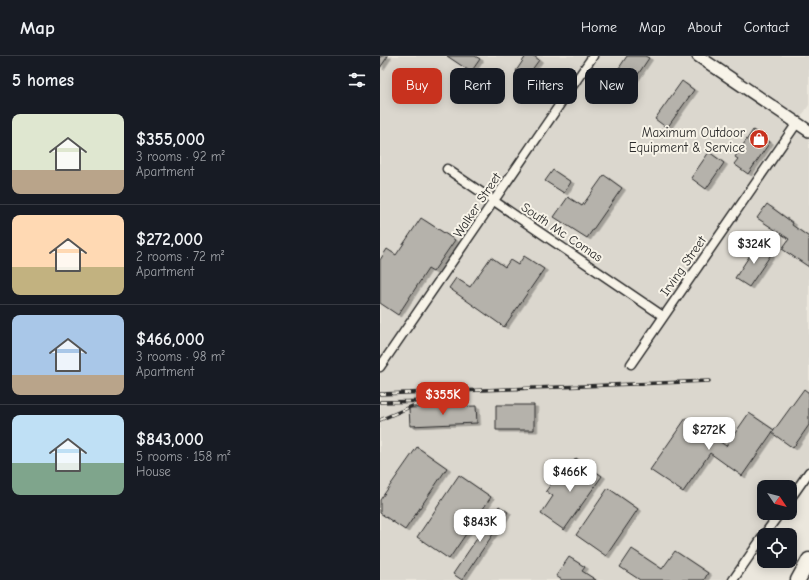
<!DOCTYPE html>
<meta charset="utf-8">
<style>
:root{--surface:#171b24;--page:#20242c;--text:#f1f3f6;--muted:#9ea1a6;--line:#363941;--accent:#c8321e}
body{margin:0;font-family:"Comic Neue",sans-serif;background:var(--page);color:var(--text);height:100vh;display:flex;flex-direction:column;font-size:15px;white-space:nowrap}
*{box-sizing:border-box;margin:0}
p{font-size:13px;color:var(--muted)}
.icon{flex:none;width:22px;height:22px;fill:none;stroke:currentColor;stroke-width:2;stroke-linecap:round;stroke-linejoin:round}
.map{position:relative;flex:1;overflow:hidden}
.details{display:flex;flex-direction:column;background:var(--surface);width:380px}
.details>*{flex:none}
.guide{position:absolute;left:12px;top:12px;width:357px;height:36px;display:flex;gap:8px}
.needle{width:26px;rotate:125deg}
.controls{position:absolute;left:377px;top:424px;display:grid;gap:8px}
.controls a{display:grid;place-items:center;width:40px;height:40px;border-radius:8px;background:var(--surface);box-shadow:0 2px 10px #0003;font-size:20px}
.price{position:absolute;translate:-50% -34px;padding:0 9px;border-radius:8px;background:#fff;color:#222;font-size:13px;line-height:26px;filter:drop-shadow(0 1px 2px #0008)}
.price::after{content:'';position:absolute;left:50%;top:24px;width:12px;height:9px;margin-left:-6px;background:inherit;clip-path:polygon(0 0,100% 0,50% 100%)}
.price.selected{background:var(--accent);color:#fff}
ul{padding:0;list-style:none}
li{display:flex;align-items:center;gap:12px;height:100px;padding:0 12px}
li+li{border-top:1px solid var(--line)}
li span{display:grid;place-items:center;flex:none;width:112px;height:80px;border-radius:8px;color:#555}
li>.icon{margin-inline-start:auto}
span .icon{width:48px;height:48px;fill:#fffc;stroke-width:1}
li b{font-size:17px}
h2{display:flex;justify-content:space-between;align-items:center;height:48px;padding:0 12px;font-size:17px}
.pill{padding:0 14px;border-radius:8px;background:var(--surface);box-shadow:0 2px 10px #0003;font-size:14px;line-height:36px}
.pill.selected{background:var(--accent);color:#fff}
header{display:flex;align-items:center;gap:24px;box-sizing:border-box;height:56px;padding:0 20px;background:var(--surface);border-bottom:1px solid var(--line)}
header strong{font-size:19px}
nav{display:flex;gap:22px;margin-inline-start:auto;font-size:14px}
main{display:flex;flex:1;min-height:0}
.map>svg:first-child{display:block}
</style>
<header>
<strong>Map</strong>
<nav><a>Home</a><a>Map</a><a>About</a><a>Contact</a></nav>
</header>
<main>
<section class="details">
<h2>5 homes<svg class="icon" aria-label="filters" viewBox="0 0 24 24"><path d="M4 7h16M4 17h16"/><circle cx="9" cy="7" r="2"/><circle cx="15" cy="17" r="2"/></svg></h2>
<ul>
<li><span style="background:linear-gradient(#dfe7d0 70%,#b9a48a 0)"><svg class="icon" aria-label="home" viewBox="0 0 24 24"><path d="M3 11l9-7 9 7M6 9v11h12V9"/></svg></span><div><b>$355,000</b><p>3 rooms · 92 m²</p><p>Apartment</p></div></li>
<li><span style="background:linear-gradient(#ffd9b3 65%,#c2b280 0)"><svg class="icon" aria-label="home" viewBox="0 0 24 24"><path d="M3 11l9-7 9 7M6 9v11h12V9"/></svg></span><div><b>$272,000</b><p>2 rooms · 72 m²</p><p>Apartment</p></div></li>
<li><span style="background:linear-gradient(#a9c7e8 75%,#b9a48a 0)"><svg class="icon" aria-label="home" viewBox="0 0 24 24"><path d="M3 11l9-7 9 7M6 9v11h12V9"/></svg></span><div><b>$466,000</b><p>3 rooms · 98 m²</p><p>Apartment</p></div></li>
<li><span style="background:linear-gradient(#bfe0f5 60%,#7fa58c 0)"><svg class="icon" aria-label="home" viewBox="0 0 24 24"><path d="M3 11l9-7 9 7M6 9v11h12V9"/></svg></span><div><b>$843,000</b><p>5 rooms · 158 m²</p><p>House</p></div></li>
</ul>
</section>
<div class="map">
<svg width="429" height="524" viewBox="0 0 429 524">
<defs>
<filter id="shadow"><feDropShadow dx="3.5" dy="2" stdDeviation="0" flood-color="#0004"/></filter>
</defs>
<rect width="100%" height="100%" fill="#ebe7dd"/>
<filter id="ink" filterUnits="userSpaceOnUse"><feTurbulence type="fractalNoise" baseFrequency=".025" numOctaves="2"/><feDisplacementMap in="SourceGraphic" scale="8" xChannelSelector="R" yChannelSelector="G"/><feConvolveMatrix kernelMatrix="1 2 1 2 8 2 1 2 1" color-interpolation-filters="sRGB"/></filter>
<g filter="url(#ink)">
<!-- built -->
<path fill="#dbd7ce" d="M 0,0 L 429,0 L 429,49 L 417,67 L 429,75 L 429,415 L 410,442 L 410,431 L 384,431 L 384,457 L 400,457 L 353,524 L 0,524 Z"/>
<!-- building -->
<path fill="#b5b2ab" stroke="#2b2b2b" filter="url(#shadow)" d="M 0,0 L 8,0 L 0,12 Z
M 67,0 L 95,0 L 100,3 L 91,16 Z
M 146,0 L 154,0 L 159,4 L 146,22 L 136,15 Z
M 247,0 L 265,0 L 269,2 L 251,29 L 235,18 Z
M 302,25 L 314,34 L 287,72 L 275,63 Z
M 373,74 L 390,86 L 368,118 L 354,108 L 358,103 L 355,101 Z
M 329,96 L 344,107 L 326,133 L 311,122 Z
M 173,114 L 191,126 L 184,137 L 165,125 Z
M 224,119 L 242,132 L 207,182 L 174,161 L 188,141 L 202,150 Z
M 387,148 L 413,167 L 412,169 L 429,181 L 429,211 L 402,193 L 409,183 L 377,162 Z
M 41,162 L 75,184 L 53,216 L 48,213 L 18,259 L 0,247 L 0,204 L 7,193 L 16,199 Z
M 378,187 L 392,197 L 369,231 L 355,222 Z
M 144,200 L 164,213 L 124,271 L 69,232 L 76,222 L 90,231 L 111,201 L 125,211 L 130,204 L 138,209 Z
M 424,333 L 429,337 L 429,369 L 413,392 L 392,377 Z
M 116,349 L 154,349 L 154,374 L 116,374 Z
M 96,350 L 97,367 L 30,370 L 29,352 Z
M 369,357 L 394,374 L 362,420 L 330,397 L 303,436 L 270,414 L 306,362 L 346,390 Z
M 37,391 L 67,412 L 25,474 L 0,457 L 0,444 Z
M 196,402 L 222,420 L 184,474 L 161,458 L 173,440 L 166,435 L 174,424 L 178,428 Z
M 79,419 L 111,441 L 69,503 L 37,481 Z
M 228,432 L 258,453 L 226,500 L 196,479 Z
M 119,450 L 128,456 L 82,524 L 73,518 Z
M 252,493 L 282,513 L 295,495 L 328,517 L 324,524 L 260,524 L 240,511 Z
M 189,501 L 205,511 L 202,515 L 216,524 L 182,524 L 176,520 Z"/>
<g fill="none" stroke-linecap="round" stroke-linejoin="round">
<defs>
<path id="minor" d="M 67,113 L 283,260
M 251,308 L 417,67
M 0,311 L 213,0
M 410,443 L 429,416
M 384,479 L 400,457
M 353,524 L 384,479"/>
<path id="secondary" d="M 318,0 L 429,75"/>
<path id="motorway" d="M 418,524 L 429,504"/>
</defs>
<!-- minor casing -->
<use href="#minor" stroke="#2b2b2b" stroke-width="11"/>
<!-- secondary casing -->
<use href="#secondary" stroke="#2b2b2b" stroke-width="14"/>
<!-- motorway casing -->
<use href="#motorway" stroke="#2b2b2b" stroke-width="17"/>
<!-- minor -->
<use href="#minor" stroke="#f7f3e8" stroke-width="8"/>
<!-- secondary -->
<use href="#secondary" stroke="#f7f3e8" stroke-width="11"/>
<!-- motorway -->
<use href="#motorway" stroke="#f7f3e8" stroke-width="14"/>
<defs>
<path id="rail" d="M 0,338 L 329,325
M 0,346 L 55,345 L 84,340
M 0,364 L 37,348"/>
</defs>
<!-- rail casing -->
<use href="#rail" stroke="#2b2b2b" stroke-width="3.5"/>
<!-- rail -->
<use href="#rail" stroke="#f7f3e8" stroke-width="2" stroke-dasharray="6" stroke-linecap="butt"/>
</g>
</g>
<!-- icons -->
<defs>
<symbol id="shop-disc" viewBox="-11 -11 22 22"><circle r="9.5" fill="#c8321e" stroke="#f7f3e8"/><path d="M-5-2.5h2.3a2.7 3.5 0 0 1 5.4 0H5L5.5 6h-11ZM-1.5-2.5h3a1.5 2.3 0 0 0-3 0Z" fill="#fff"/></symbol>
</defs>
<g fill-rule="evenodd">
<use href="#shop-disc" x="368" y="72" width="22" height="22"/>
</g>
<g text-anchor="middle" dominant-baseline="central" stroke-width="4" stroke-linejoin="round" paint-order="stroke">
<!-- poi labels -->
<g font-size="13" fill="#2b2b2b" stroke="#f7f3e8" text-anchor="end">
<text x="365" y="76">Maximum Outdoor<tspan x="365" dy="15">Equipment &amp; Service</tspan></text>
</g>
<!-- street labels -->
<g font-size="13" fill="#2b2b2b" stroke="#f7f3e8">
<text transform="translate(97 149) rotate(-56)">Walker Street</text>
<text transform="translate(182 176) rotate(34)">South Mc Comas</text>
<text transform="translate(303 210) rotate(-55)">Irving Street</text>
</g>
</g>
</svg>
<div class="controls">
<a><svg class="needle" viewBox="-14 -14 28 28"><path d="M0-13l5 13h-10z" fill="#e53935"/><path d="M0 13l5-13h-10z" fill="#9ea1a6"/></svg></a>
<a><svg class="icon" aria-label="locate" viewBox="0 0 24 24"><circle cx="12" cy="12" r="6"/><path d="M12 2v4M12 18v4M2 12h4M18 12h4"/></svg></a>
</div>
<b class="price" style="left:374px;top:209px">$324K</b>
<b class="price selected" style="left:63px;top:360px">$355K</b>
<b class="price" style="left:329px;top:395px">$272K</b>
<b class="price" style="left:190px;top:437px">$466K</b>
<b class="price" style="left:100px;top:487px">$843K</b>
<div class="guide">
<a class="pill selected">Buy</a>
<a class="pill">Rent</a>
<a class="pill">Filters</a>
<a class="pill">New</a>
</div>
</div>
</main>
